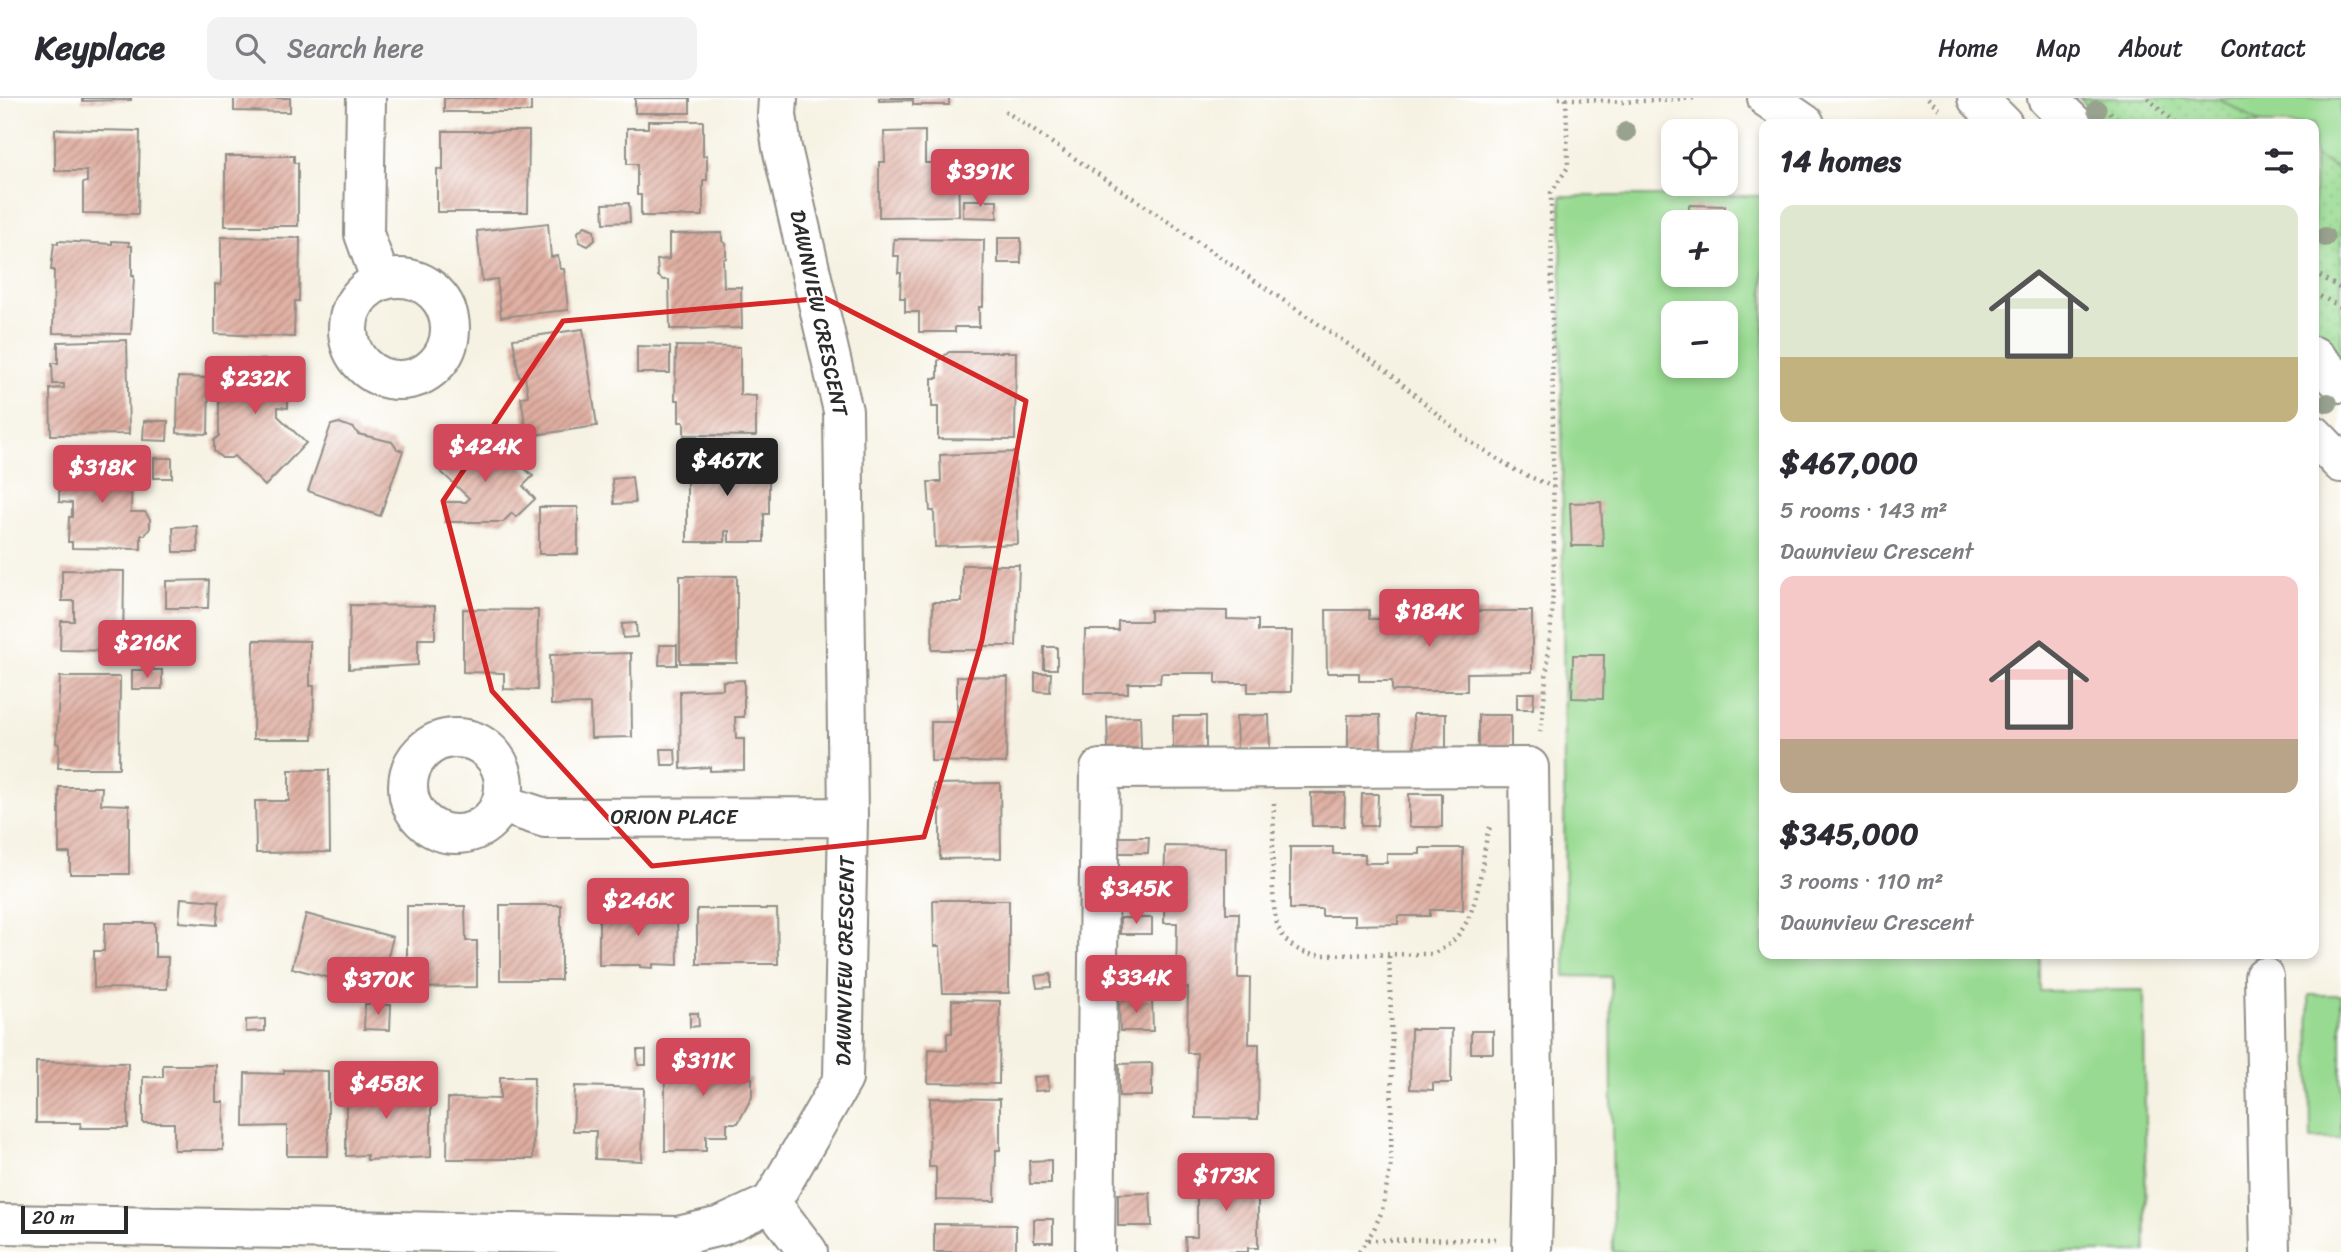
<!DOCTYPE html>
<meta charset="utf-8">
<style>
:root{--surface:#fff;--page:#f2f2f3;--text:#2b2b33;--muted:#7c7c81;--line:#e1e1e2;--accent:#d1495b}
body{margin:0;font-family:Sriracha,sans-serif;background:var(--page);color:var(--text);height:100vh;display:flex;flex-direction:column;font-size:26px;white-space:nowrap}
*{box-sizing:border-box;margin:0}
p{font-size:23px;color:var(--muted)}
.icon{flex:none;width:38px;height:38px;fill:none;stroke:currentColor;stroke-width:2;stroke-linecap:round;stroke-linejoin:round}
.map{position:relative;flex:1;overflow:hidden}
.drawer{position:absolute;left:1759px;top:21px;width:560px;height:840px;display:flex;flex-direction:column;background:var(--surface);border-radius:14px;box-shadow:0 4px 10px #0003}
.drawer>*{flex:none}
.tools{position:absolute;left:1661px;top:21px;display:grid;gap:14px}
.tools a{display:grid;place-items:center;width:77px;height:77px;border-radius:14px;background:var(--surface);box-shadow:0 4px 10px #0003;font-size:35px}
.scale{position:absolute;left:21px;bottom:18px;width:107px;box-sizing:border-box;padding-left:7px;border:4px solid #2b2b2b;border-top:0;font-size:19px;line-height:24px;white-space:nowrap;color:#2b2b2b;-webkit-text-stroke:5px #fff;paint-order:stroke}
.price{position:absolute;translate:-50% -60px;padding:0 16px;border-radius:7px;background:var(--accent);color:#fff;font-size:23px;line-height:46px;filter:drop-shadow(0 2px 4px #0008)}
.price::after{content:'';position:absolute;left:50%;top:42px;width:21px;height:16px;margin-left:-10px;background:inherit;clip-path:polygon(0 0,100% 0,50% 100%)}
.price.active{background:#222;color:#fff}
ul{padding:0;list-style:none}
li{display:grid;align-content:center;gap:14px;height:371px;padding:0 21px}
li span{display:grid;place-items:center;height:217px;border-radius:14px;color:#555}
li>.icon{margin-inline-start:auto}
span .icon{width:126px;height:126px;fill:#fffc;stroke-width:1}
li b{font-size:30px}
h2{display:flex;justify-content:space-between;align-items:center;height:84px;padding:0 21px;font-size:30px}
header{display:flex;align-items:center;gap:42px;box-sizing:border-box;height:98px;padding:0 35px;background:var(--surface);border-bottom:2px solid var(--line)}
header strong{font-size:33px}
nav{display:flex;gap:38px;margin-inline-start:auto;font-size:24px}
.search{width:490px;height:63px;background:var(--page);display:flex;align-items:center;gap:18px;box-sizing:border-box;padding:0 24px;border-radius:14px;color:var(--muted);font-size:26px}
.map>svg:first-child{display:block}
</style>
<header>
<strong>Keyplace</strong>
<div class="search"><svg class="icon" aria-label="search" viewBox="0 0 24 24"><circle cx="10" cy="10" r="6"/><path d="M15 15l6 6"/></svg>Search here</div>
<nav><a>Home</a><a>Map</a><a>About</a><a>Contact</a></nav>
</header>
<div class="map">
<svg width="2341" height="1154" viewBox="0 0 2341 1154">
<defs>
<pattern id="grass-dots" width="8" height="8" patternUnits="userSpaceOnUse" patternTransform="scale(1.75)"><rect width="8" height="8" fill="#98da91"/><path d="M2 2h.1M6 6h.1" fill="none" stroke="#83bb7d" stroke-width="1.8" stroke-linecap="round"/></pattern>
<pattern id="building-hatch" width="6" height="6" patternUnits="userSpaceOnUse" patternTransform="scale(1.75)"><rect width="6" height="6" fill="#dfaea1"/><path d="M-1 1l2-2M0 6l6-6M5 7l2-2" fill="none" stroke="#b58e83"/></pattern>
</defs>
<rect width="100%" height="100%" fill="#fff"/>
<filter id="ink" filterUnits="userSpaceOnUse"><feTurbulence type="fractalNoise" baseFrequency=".0143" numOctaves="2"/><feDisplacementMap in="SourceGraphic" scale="14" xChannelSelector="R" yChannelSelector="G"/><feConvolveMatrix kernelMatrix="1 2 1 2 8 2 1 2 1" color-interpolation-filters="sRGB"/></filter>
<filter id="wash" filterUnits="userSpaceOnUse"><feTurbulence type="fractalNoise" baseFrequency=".00686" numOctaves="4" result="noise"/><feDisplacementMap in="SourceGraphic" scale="28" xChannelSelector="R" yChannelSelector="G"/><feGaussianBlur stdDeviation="1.57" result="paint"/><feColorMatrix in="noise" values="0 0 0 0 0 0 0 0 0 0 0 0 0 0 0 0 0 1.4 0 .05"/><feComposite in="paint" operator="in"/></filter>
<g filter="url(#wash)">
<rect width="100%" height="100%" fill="#f6f2e3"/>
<!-- grass -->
<path fill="url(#grass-dots)" stroke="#62825e" stroke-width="2" d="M 2079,0 L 2218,0 L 2262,26 L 2105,26 Z
M 2314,57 L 2341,73 L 2341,265 L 2314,237 Z"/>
<!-- garden -->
<path fill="#98da91" stroke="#62825e" stroke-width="2" fill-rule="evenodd" d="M 2218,0 L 2341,0 L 2341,73 L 2314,57 L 2314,26 L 2262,26 Z
M 1561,98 L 1764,98 L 1764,856 L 2040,856 L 2040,893 L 2144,892 L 2146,1154 L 1613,1154 L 1611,879 L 1565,878 ZM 1673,124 L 1726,124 L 1726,177 L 1673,177 ZM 1673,215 L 1726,215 L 1726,268 L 1673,268 Z
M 2309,897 L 2341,897 L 2341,1041 L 2311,1041 Z"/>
<g id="blocks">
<!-- building -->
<path fill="url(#building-hatch)" d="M 82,0 L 131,0 L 131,2 L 82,3 Z
M 234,0 L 290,0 L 290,14 L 234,13 Z
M 444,0 L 531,0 L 531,14 L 444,14 Z
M 635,0 L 690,0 L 690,15 L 635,15 Z
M 879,0 L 949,0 L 949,7 L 913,7 L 913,2 L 879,3 Z
M 648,23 L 703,23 L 703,58 L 707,57 L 707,82 L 703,82 L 703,118 L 641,118 L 641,97 L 637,97 L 637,66 L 627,66 L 627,30 L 648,30 Z
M 55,31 L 140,33 L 138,116 L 83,115 L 83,85 L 87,84 L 87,73 L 55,73 Z
M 443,33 L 529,33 L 528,114 L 437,114 L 437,71 L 443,72 Z
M 925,33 L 925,65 L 958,65 L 959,118 L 879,119 L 879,64 L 885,64 L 884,34 Z
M 225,58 L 294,58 L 294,65 L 298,65 L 298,128 L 225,128 Z
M 963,102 L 997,102 L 997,120 L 963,119 Z
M 629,105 L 630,124 L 604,125 L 603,106 Z
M 1689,107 L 1725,108 L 1725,124 L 1689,124 Z
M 548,125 L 551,159 L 558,158 L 560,171 L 564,171 L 568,212 L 501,219 L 497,181 L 482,183 L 477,133 Z
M 585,128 L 594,132 L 595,142 L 588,148 L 579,144 L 578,134 Z
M 722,135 L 722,143 L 726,146 L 726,160 L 723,162 L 724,189 L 741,189 L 742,230 L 670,231 L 669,182 L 663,182 L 658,178 L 657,162 L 669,161 L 669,136 Z
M 221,139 L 300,140 L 299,203 L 295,203 L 294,239 L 215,236 L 215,186 L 221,187 Z
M 998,140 L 1021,140 L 1021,165 L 998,165 Z
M 894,141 L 984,142 L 983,209 L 979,209 L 979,229 L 955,229 L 955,234 L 919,234 L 919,214 L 905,214 L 905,200 L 900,200 L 901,175 L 898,175 L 899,158 L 893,158 Z
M 58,143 L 112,146 L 112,143 L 129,144 L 129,148 L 132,148 L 132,178 L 134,178 L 131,236 L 53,235 L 54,172 L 51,172 L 54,145 L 58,146 Z
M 583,231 L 597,328 L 527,338 L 521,299 L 528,298 L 525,278 L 519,279 L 513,241 Z
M 127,242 L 129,336 L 51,337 L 50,291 L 64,290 L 64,286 L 53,286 L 52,265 L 58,265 L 58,244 Z
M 637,248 L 670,249 L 670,275 L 637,275 Z
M 676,248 L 740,249 L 740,297 L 756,298 L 756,338 L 684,337 L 684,324 L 679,324 L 679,302 L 675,302 Z
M 949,254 L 1016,254 L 1015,342 L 938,341 L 938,309 L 932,309 L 932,280 L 938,280 L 938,263 Z
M 219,261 L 288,262 L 288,310 L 278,309 L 278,318 L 306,345 L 265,388 L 234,358 L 231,360 L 222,360 L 214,353 L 214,342 L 219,338 Z
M 178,279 L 209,280 L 208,336 L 177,335 Z
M 144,323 L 168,323 L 167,343 L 143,342 Z
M 339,325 L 354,330 L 358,336 L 392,344 L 397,351 L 403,353 L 380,418 L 308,393 L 331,327 Z
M 471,335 L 481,346 L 487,340 L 515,369 L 519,365 L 533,378 L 523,388 L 535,401 L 516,419 L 512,415 L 503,424 L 445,424 L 444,404 L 466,404 L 469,400 L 438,371 Z
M 1015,354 L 1018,446 L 935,449 L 934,413 L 930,413 L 928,384 L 941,384 L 940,357 Z
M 687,357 L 769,358 L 769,416 L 764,416 L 764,444 L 729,444 L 729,433 L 725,433 L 725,444 L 687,444 Z
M 154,360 L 172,360 L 172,380 L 154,380 Z
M 94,361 L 132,362 L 131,414 L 145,414 L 150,421 L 150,430 L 145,437 L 141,437 L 141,451 L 72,450 L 72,444 L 68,444 L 69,419 L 72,419 L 72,405 L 59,404 L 60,364 L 94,364 Z
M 632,379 L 635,405 L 614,406 L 612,381 Z
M 1601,404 L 1603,448 L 1572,448 L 1570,405 Z
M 539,409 L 578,409 L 578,456 L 539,456 Z
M 197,428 L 198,454 L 174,454 L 173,429 Z
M 962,467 L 1019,467 L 1016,548 L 982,548 L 982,552 L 932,552 L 933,504 L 962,504 Z
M 62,472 L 124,473 L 123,553 L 60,552 L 61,523 L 74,523 L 74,503 L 62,503 Z
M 680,478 L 737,478 L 737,565 L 680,565 Z
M 209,482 L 208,510 L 166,510 L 166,483 Z
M 350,507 L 435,508 L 435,541 L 418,541 L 418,567 L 349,571 Z
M 463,511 L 538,512 L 537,592 L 504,591 L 504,575 L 463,574 Z
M 1150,512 L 1227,513 L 1227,521 L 1258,522 L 1258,533 L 1292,533 L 1291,594 L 1248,594 L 1248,585 L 1216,585 L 1216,575 L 1161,575 L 1160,585 L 1128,585 L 1128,595 L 1084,595 L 1085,532 L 1118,532 L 1118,523 L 1150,523 Z
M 1326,512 L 1369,512 L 1369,521 L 1402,521 L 1402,530 L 1456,530 L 1456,513 L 1532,513 L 1532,574 L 1467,575 L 1467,593 L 1392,593 L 1392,583 L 1359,583 L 1359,575 L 1327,575 Z
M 636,525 L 637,539 L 623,540 L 622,526 Z
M 254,542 L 310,543 L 310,588 L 314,588 L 313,641 L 253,641 Z
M 660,547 L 677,547 L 677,567 L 659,567 Z
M 1044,549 L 1057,549 L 1057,571 L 1044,571 Z
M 631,555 L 632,639 L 591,640 L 590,606 L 551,607 L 550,557 Z
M 1573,557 L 1604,557 L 1603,601 L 1572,600 Z
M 132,572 L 162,572 L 162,591 L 132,591 Z
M 1035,575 L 1051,575 L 1050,594 L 1035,593 Z
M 957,578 L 1008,579 L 1006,665 L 931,663 L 931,624 L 957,624 Z
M 60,579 L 120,579 L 119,670 L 58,670 L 59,646 L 56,645 Z
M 744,582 L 744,619 L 735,619 L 736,641 L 744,641 L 744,672 L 710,673 L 710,669 L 681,671 L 680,593 L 723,591 L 723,583 Z
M 1517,595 L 1534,595 L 1533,611 L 1517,611 Z
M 1413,616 L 1446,616 L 1446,650 L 1414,650 Z
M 1269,617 L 1270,650 L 1237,651 L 1236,618 Z
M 1348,617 L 1380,617 L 1381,650 L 1348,650 Z
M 1478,617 L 1511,617 L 1511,650 L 1478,650 Z
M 1140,618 L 1141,650 L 1108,651 L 1107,619 Z
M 1173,618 L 1206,618 L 1206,650 L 1173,650 Z
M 661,651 L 675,651 L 676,667 L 662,667 Z
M 289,672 L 329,672 L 330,754 L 256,755 L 255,703 L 289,703 Z
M 1000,685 L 1001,760 L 940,761 L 940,711 L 934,711 L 934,686 Z
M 59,689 L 102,689 L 101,706 L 129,707 L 129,776 L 70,776 L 70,755 L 59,755 Z
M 1311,695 L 1345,695 L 1344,728 L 1312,728 Z
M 1362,696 L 1378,696 L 1377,728 L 1361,728 Z
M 1409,696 L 1442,696 L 1442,729 L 1409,729 Z
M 1116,739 L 1149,739 L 1148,755 L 1116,755 Z
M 1165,748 L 1226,749 L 1226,815 L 1239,815 L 1238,880 L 1250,880 L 1249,946 L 1259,946 L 1258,1021 L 1196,1020 L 1197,955 L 1187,955 L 1188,890 L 1176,890 L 1177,825 L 1164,825 Z
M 1290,749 L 1333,749 L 1333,756 L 1365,756 L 1365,765 L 1387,765 L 1387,756 L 1420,756 L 1420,750 L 1463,750 L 1463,812 L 1430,812 L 1430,818 L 1398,818 L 1398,826 L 1355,827 L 1355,818 L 1322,818 L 1322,811 L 1290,811 Z
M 1149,787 L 1149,804 L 1115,804 L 1115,788 Z
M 181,800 L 219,803 L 217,827 L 179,824 Z
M 933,802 L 1009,802 L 1009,895 L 943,895 L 940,848 L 934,848 Z
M 500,807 L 561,807 L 561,882 L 500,882 Z
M 407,808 L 465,808 L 466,843 L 477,843 L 477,889 L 407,890 Z
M 697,811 L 777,811 L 778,866 L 697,866 Z
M 599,813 L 677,813 L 678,867 L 653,866 L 653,870 L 640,869 L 640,867 L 599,867 Z
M 306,816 L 393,839 L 379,893 L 292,870 Z
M 1120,820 L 1152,820 L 1152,836 L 1120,836 Z
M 105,825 L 155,825 L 155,859 L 168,859 L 167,891 L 94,890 L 94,853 L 104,853 Z
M 1153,866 L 1153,883 L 1120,884 L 1120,867 Z
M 1051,876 L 1051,889 L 1037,890 L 1035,878 Z
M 1152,900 L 1153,933 L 1120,933 L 1119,901 Z
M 952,902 L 1000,903 L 999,986 L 928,985 L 929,951 L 947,952 L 947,935 L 952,935 Z
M 365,906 L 391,907 L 390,932 L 364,931 Z
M 690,915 L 698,915 L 699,928 L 690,929 Z
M 265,921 L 265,933 L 246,934 L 246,922 Z
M 1411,931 L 1452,931 L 1451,985 L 1433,985 L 1433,992 L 1410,991 Z
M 1471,933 L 1493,933 L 1493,955 L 1471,955 Z
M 695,944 L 718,944 L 718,955 L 728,955 L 728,959 L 735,959 L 734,980 L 752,980 L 752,999 L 738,1025 L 727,1025 L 727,1038 L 706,1038 L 706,1053 L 665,1053 L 665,970 L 674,971 L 674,964 L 682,964 L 682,955 L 695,955 Z
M 637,952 L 646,952 L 646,967 L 638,967 Z
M 36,964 L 128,965 L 128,1030 L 80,1030 L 81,1025 L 36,1025 Z
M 1152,965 L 1152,998 L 1119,998 L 1119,966 Z
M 163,967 L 216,967 L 216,1004 L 224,1004 L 223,1052 L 174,1052 L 174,1025 L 143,1025 L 143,979 L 163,979 Z
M 284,972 L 328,973 L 328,1058 L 287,1058 L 287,1028 L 244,1029 L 245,975 L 284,976 Z
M 346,975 L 379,975 L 378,995 L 431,994 L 431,1059 L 367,1062 L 367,1057 L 346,1058 Z
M 1048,978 L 1049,992 L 1035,993 L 1034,979 Z
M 500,979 L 534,979 L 533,1061 L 447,1061 L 448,1000 L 500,1001 Z
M 575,988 L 644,990 L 642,1063 L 595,1061 L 596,1033 L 573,1033 Z
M 930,1000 L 1000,1001 L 1000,1052 L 996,1052 L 995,1103 L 936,1102 L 936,1069 L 929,1069 Z
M 1051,1062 L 1051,1086 L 1030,1086 L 1029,1063 Z
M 1197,1074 L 1258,1074 L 1258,1150 L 1248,1150 L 1248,1154 L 1186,1154 L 1185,1139 L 1197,1139 Z
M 1150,1095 L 1152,1128 L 1118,1128 L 1118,1096 Z
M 1034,1121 L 1053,1121 L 1053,1144 L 1034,1144 Z
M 934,1126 L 1016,1127 L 1016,1154 L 934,1154 Z"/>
</g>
</g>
<g filter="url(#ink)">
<use href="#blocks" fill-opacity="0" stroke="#908e87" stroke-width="2"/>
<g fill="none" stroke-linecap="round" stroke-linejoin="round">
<defs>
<path id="minor" d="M 366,0 L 364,136 L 381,183
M 1767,0 L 1805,26
M348 231a51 51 0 1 1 102 0a51 51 0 1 1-102 0Z
M408 688a48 48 0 1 1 96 0a48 48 0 1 1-96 0Z
M 502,706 L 545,720 L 848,719
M 2264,879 L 2270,1154
M 771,1105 L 808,1154
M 0,1126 L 678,1138 L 721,1128 L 771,1105 L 843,981 L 848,719 L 843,313 L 782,50 L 777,17 L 778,0
M 1095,1154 L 1100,671 L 1529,669 L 1534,1067 L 1532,1154"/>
<path id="major" d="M 1977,0 L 2003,26
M 2047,0 L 2074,26
M 2314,258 L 2341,285
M 2314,337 L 2341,365"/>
</defs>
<!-- minor casing -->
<use href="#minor" stroke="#908e87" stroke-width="42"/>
<!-- major casing -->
<use href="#major" stroke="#908e87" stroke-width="42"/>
<!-- path -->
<path stroke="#908e87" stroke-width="4.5" stroke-dasharray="2 5" stroke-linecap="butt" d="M 1559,0 L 1622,4 L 1698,0
M 1928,0 L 1942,14
M 2148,0 L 2174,26
M 1005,13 L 1386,272 L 1466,341 L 1515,372 L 1553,389
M 2110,14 L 2122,26
M 2314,174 L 2341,191
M 2314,195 L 2341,209
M 1540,634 L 1542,624 L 1552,516 L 1554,459 L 1551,95 L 1568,69 L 1566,0
M 1274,705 C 1274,735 1269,804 1278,829 C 1285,846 1298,854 1315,857 L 1431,856 C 1479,840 1479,776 1488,733 L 1491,728
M 1368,1142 L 1496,1141
M 1359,1154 L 1374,1131 L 1382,1113 L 1391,1066 L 1392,950 L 1389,856"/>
<!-- minor -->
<use href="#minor" stroke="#fff" stroke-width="38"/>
<!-- major -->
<use href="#major" stroke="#fff" stroke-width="38"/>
</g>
<!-- trees -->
<g fill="#98a28f">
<circle cx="2097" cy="12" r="10"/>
<circle cx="1626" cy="34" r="10"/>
<circle cx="2325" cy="139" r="10"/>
<circle cx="2328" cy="305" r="10"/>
</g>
</g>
<!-- marked area -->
<path fill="none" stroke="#d62828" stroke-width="5" stroke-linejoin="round" d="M 825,200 L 1026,303 L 982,542 L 924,739 L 652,768 L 492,593 L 443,403 L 563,223 Z"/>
<g text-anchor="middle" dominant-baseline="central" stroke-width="5" stroke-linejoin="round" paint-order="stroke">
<!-- street labels -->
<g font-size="21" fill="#2b2b2b" stroke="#fff">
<text transform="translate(819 215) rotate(78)">DAWNVIEW CRESCENT</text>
<text x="674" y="719">ORION PLACE</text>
<text transform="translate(845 863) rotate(-89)">DAWNVIEW CRESCENT</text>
</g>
</g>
</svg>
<div class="tools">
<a><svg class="icon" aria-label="locate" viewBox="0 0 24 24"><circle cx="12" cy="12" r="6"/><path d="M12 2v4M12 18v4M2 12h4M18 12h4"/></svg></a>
<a>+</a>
<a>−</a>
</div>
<div class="scale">20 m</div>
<b class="price" style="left:980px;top:111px">$391K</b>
<b class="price" style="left:255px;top:318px">$232K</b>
<b class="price" style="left:485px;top:386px">$424K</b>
<b class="price active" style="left:727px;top:400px">$467K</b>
<b class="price" style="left:102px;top:407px">$318K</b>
<b class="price" style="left:1429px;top:551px">$184K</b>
<b class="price" style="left:147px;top:582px">$216K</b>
<b class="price" style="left:1136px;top:828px">$345K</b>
<b class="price" style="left:638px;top:840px">$246K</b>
<b class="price" style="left:1136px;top:917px">$334K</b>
<b class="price" style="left:378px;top:919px">$370K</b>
<b class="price" style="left:703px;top:1000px">$311K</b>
<b class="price" style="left:386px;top:1023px">$458K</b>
<b class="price" style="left:1226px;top:1115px">$173K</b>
<section class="drawer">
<h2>14 homes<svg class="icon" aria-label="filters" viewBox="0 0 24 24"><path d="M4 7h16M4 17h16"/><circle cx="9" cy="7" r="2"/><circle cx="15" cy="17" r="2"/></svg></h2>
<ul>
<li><span style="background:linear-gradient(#dfe7d0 70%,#c2b280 0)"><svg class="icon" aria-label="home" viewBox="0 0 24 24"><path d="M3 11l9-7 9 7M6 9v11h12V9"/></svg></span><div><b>$467,000</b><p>5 rooms · 143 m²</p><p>Dawnview Crescent</p></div></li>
<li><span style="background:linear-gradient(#f6c9c9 75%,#b9a48a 0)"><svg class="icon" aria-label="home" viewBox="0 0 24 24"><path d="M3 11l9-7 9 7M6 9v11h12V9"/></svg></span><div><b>$345,000</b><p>3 rooms · 110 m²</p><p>Dawnview Crescent</p></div></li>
</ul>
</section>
</div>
